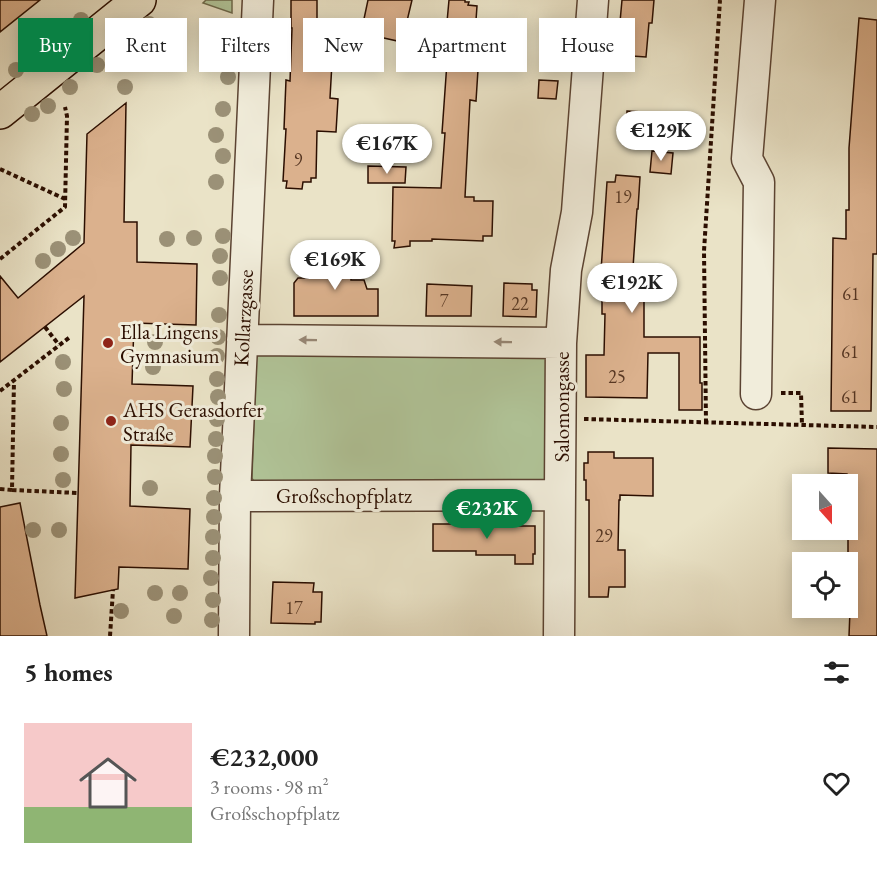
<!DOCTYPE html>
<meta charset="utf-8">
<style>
:root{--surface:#fff;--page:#f2f2f2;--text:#222;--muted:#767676;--accent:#0b8043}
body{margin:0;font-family:"EB Garamond",serif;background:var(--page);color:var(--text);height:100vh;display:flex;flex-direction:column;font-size:22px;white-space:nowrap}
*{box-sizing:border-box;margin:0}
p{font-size:20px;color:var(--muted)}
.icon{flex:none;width:33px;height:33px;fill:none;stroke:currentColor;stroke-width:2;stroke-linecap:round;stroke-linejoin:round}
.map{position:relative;height:636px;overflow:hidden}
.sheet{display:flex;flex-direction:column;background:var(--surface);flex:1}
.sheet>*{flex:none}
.top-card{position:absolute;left:18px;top:18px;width:842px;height:54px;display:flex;gap:12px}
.needle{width:39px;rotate:159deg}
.buttons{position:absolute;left:792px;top:474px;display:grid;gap:12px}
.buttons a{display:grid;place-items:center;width:66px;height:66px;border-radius:0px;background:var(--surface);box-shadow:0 3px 15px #0003;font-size:30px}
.price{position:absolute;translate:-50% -51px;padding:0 14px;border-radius:21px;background:#fff;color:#222;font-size:20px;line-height:39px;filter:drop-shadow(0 2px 3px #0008)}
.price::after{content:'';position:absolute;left:50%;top:36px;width:18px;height:14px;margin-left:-9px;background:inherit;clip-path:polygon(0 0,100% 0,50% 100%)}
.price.selected{background:var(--accent);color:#fff}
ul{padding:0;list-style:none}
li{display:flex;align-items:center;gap:18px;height:150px;padding:0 24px}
li span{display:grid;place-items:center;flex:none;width:168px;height:120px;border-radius:0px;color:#555}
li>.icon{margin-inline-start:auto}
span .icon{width:72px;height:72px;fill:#fffc;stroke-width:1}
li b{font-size:26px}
h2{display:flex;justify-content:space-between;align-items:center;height:72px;padding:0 24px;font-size:26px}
.tag{padding:0 21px;border-radius:0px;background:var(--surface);box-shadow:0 3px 15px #0003;font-size:21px;line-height:54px}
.tag.selected{background:var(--accent);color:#fff}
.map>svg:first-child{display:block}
</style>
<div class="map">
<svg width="877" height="636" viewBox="0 0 877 636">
<rect width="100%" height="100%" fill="#eae3c7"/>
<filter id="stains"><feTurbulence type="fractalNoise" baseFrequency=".00333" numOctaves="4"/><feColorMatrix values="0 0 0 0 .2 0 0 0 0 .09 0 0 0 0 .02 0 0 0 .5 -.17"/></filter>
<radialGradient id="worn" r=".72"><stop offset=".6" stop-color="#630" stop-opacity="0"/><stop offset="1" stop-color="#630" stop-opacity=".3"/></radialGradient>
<!-- green -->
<path fill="#b1c599" stroke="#6e6a4c" stroke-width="1.5" d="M 206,0 L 232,0 L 232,13 L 203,3 Z
M 260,349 L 553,355 L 549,489 L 257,487 L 252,478 L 256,356 Z"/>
<!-- building -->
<path fill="#dbb18d" stroke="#2b0e00" stroke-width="1.5" d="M 0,0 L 40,0 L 0,32 Z
M 291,0 L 317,0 L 317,44 L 333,45 L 330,98 L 338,99 L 336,132 L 317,131 L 316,178 L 311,178 L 311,182 L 303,182 L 302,189 L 286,188 L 287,181 L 283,181 L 286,129 L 284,129 L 286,80 L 290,81 L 292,28 L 291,28 Z
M 368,0 L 412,0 L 402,42 L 361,33 Z
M 449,0 L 465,0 L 465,2 L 469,2 L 468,5 L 477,6 L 474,49 L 476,49 L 476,54 L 479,54 L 476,101 L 470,100 L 465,197 L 474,197 L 474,201 L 493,201 L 492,236 L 483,236 L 483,241 L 432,239 L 432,241 L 410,241 L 410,246 L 394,248 L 395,241 L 392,241 L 393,187 L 441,188 L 445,133 L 442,133 L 449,34 L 446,33 Z
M 622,0 L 654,0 L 652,23 L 649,23 L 646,57 L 617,55 Z
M 859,18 L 877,20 L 877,254 L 873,254 L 871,411 L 831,411 L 833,238 L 846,239 L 846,210 L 849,210 L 849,148 Z
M 539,80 L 558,81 L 556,99 L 538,98 Z
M 126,103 L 124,222 L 137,222 L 137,262 L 197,264 L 196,325 L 134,323 L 132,384 L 193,386 L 190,447 L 131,445 L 130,506 L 190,509 L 188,569 L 119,567 L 118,589 L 75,598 L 84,296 L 0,362 L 0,276 L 18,298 L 84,243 L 87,134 Z
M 627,111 L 657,113 L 656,122 L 662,123 L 661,147 L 641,145 L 642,140 L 626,139 Z
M 652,151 L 673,153 L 671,174 L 650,172 Z
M 368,166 L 406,167 L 405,183 L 368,183 Z
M 616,175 L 640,177 L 638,209 L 637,209 L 632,282 L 642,282 L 642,294 L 644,294 L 644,337 L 700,337 L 700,383 L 702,383 L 702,410 L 679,410 L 679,353 L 648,353 L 647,398 L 586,397 L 586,355 L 604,355 L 605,314 L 602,314 L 602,286 L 600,286 L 607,182 L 615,182 Z
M 351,246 L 351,280 L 364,280 L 367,289 L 378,289 L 378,316 L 294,316 L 294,283 L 298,278 L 309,278 L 309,271 L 327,270 L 328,255 Z
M 504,283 L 532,284 L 532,290 L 537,290 L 536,317 L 503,316 Z
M 427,284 L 472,286 L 471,316 L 426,316 Z
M 828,448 L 877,449 L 877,636 L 849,636 L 850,611 L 848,611 L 848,514 L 849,513 L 847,474 L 828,473 Z
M 588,452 L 614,452 L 614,458 L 653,458 L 653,496 L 620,495 L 620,500 L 619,500 L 618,550 L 625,550 L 625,587 L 609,587 L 608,597 L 589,597 L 589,500 L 586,500 L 586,480 L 584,480 L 584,463 L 588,463 Z
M 20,503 L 40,605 L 47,636 L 0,636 L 0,507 Z
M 433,524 L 473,524 L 473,526 L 535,526 L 535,554 L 533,554 L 533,564 L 515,564 L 515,555 L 476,555 L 476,551 L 433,551 Z
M 273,582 L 314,583 L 313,592 L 322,592 L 321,622 L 315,622 L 315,624 L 271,623 Z"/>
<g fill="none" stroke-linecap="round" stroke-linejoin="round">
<defs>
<path id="minor" d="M 242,340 L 561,343
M 756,394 L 759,182 L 747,159 L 760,0
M 235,496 L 560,495
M 234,636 L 235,496 L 258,0
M 559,636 L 561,343 L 566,270 L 577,212 L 593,0"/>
<path id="major" d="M 0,112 L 139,0"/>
</defs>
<!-- minor casing -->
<use href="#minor" stroke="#5b4332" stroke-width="33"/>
<!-- major casing -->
<use href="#major" stroke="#2b0e00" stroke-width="36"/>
<!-- path -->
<path stroke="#2b0e00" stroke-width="4" stroke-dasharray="4.5 3" stroke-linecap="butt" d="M 0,169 L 65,199
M 0,259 L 65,207 L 67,116 L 65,107
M 45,327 L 59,345
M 0,391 L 70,337
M 781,393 L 801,393 L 802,425
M 584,419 L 877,427
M 706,423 L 704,251 L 720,0
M 0,489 L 12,490 L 14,380
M 12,490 L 78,493
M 110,636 L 113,590"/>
<!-- minor -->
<use href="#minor" stroke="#f1eddb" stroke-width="30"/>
<!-- major -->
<use href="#major" stroke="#eae3c7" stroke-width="33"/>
</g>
<!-- trees -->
<g fill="#9b9177">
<circle cx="81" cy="20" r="8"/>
<circle cx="149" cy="24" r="8"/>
<circle cx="66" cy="30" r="8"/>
<circle cx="232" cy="36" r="8"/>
<circle cx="49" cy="44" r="8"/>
<circle cx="124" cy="45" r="8"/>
<circle cx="228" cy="55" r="8"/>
<circle cx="97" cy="65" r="8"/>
<circle cx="16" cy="70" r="8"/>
<circle cx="228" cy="77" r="8"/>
<circle cx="70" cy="87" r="8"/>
<circle cx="125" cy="87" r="8"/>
<circle cx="48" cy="106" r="8"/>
<circle cx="223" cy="109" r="8"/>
<circle cx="32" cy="114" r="8"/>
<circle cx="216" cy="135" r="8"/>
<circle cx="223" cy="156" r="8"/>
<circle cx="216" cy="182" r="8"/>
<circle cx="223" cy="236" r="8"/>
<circle cx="73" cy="238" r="8"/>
<circle cx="194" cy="238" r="8"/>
<circle cx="167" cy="239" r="8"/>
<circle cx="58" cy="249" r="8"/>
<circle cx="220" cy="256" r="8"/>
<circle cx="43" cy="261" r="8"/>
<circle cx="220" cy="278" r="8"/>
<circle cx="219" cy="315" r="8"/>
<circle cx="218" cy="337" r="8"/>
<circle cx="155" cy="342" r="8"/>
<circle cx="217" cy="356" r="8"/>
<circle cx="63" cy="362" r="8"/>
<circle cx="153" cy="367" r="8"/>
<circle cx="217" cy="379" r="8"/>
<circle cx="64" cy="389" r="8"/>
<circle cx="218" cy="397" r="8"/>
<circle cx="217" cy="419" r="8"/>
<circle cx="61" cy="423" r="8"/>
<circle cx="216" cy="439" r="8"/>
<circle cx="61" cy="454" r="8"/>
<circle cx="215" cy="456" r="8"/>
<circle cx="215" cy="477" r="8"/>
<circle cx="63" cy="480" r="8"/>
<circle cx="150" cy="488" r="8"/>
<circle cx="214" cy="498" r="8"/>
<circle cx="214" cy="517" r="8"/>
<circle cx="33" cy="530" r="8"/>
<circle cx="59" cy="530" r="8"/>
<circle cx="213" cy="537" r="8"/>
<circle cx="213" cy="558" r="8"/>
<circle cx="211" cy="578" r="8"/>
<circle cx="155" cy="593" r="8"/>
<circle cx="180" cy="593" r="8"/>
<circle cx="213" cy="600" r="8"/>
<circle cx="121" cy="611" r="8"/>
<circle cx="174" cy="616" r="8"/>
<circle cx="212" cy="620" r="8"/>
</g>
<!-- one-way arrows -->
<defs><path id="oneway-solid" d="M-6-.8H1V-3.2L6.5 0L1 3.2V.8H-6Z" transform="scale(1.5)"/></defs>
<g fill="#988978">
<use href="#oneway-solid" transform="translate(308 340) rotate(-179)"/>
<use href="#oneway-solid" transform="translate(503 342) rotate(-179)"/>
</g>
<!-- markers -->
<g fill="#8f2418" stroke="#f1eddb" stroke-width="2">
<circle cx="108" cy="343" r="6"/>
<circle cx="111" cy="421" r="6"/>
</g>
<g text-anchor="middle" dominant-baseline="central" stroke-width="6" stroke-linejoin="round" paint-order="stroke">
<!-- number labels -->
<g font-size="18" fill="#573723">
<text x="298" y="159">9</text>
<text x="623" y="196">19</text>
<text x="851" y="293">61</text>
<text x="444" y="300">7</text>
<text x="520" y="303">22</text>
<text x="850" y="351">61</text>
<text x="617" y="376">25</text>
<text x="850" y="396">61</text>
<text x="604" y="535">29</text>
<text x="294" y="607">17</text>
</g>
<!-- street labels -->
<g font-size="21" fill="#2b0e00" stroke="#f1eddb">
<text transform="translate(243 318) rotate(-87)">Kollarzgasse</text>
<text transform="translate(561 407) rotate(-90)">Salomongasse</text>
<text x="344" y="495">Großschopfplatz</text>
</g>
<!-- poi labels -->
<g font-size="21" fill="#2b0e00" stroke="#f1eddb" text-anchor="start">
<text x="120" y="331">Ella Lingens<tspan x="120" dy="24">Gymnasium</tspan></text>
<text x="123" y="409">AHS Gerasdorfer<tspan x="123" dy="24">Straße</tspan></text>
</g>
</g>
<rect width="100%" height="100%" filter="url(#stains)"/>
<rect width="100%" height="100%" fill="url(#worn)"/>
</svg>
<div class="buttons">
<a><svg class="needle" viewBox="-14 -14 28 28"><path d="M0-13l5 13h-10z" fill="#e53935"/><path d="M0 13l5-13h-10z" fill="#767676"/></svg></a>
<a><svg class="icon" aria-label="locate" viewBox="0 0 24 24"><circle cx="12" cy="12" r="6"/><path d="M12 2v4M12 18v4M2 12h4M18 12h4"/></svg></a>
</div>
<b class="price" style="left:661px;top:162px">€129K</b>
<b class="price" style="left:387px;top:175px">€167K</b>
<b class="price" style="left:335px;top:291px">€169K</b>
<b class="price" style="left:632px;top:314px">€192K</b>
<b class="price selected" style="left:487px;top:540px">€232K</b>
<div class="top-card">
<a class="tag selected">Buy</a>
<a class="tag">Rent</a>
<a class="tag">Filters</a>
<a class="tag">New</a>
<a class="tag">Apartment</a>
<a class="tag">House</a>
</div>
</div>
<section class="sheet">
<h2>5 homes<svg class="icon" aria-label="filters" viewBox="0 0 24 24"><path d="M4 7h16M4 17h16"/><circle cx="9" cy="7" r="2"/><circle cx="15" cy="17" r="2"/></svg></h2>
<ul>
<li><span style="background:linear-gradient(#f6c9c9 70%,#8fb573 0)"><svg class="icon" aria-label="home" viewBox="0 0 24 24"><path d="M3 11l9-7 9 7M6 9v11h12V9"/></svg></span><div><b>€232,000</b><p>3 rooms · 98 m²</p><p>Großschopfplatz</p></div><svg class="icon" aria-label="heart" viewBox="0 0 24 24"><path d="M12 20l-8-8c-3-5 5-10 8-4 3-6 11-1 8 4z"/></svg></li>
</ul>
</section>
